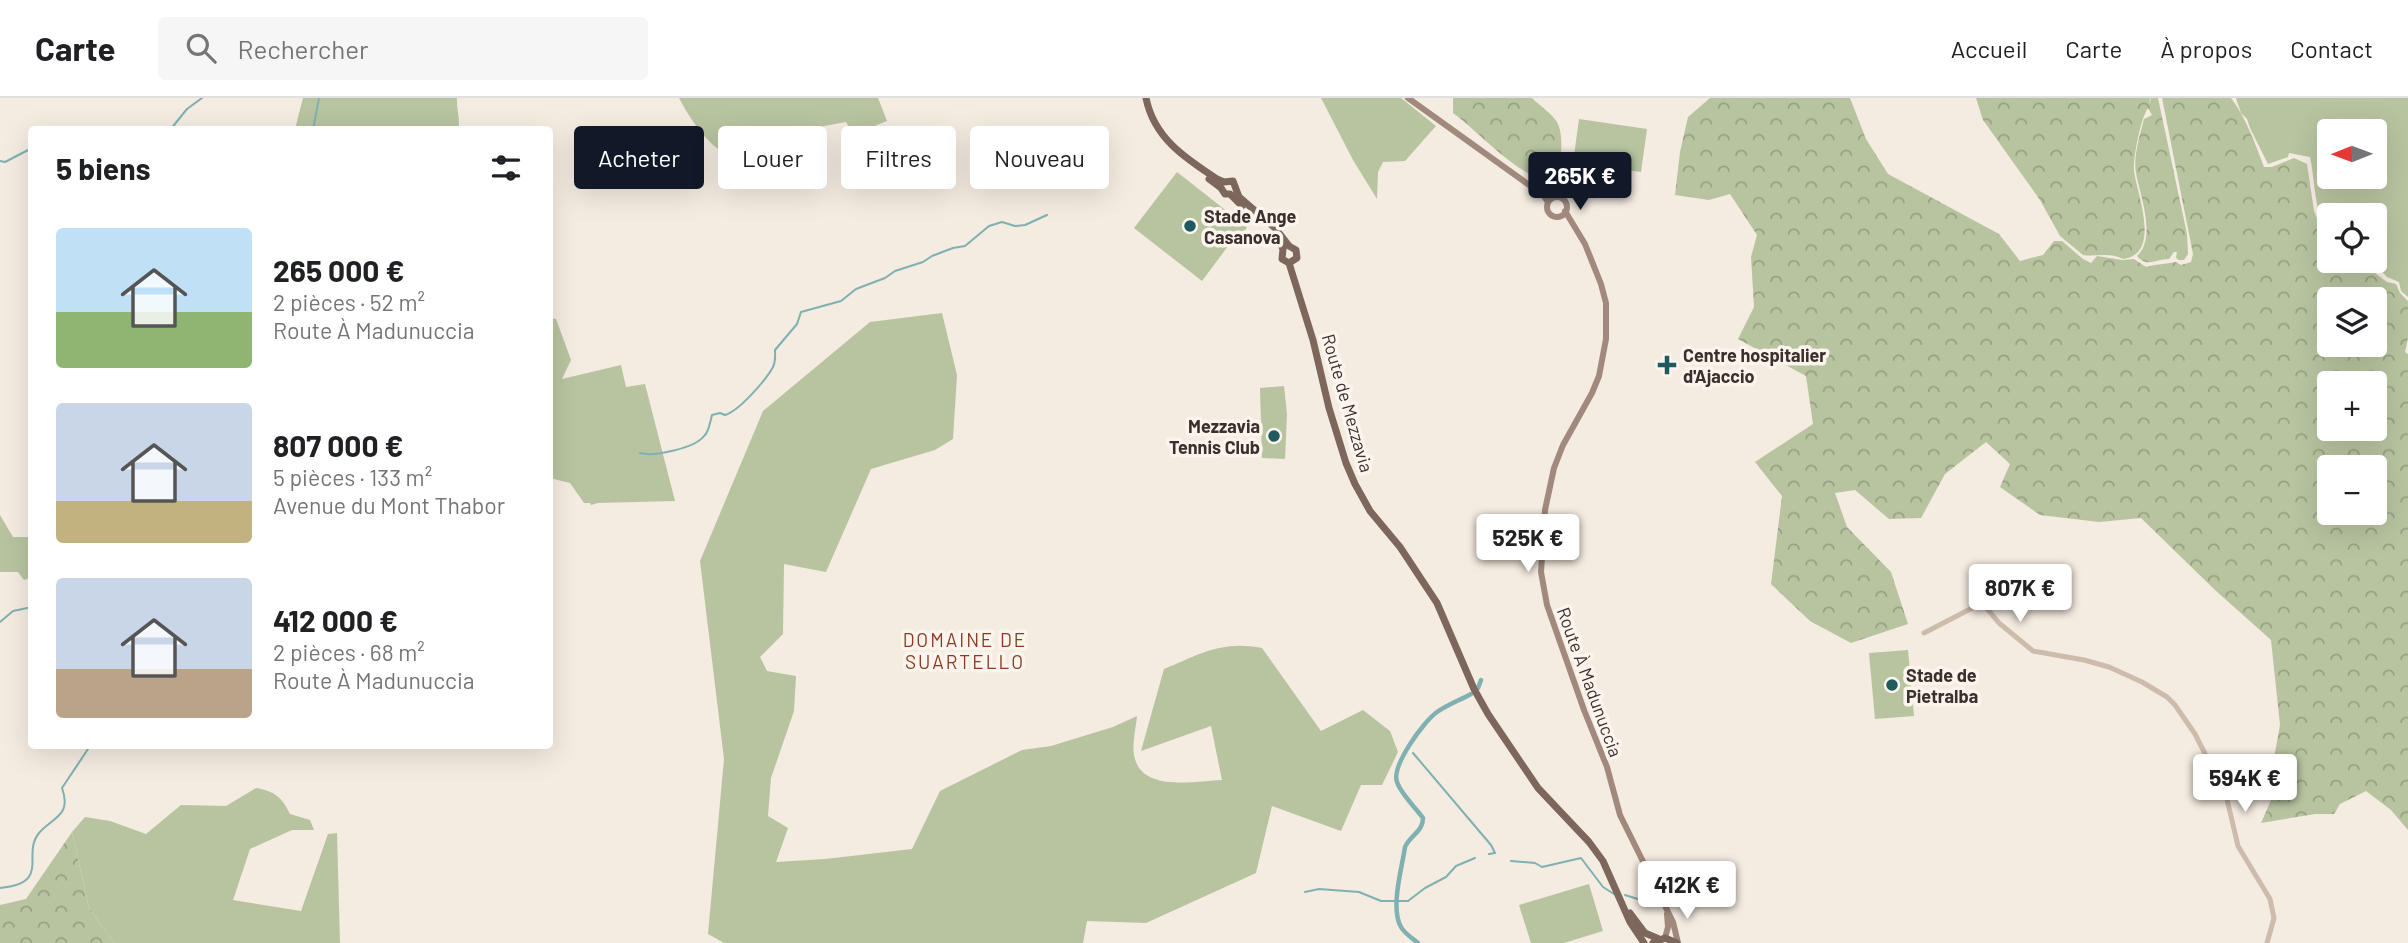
<!DOCTYPE html>
<html lang="fr">
<meta charset="utf-8">
<style>
:root{--surface:#fff;--page:#f6f6f6;--text:#202124;--muted:#757577;--line:#e0e0e0;--accent:#111827}
body{margin:0;font-family:Barlow,sans-serif;background:var(--page);color:var(--text);height:100vh;display:flex;flex-direction:column;font-size:26px;white-space:nowrap}
*{box-sizing:border-box;margin:0}
p{font-size:23px;color:var(--muted)}
.icon{flex:none;width:38px;height:38px;fill:none;stroke:currentColor;stroke-width:2;stroke-linecap:round;stroke-linejoin:round}
.map{position:relative;flex:1;overflow:hidden}
.side{position:absolute;left:28px;top:28px;width:525px;height:623px;display:flex;flex-direction:column;background:var(--surface);border-radius:7px;box-shadow:0 7px 28px #0002}
.side>*{flex:none}
.guide{position:absolute;left:574px;top:28px;width:665px;height:63px;display:flex;gap:14px}
.needle{width:46px;rotate:269deg}
.buttons{position:absolute;left:2317px;top:21px;display:grid;gap:14px}
.buttons a{display:grid;place-items:center;width:70px;height:70px;border-radius:7px;background:var(--surface);box-shadow:0 7px 28px #0002;font-size:35px}
.price{position:absolute;translate:-50% -60px;padding:0 16px;border-radius:7px;background:#fff;color:#222;font-size:23px;line-height:46px;filter:drop-shadow(0 2px 4px #0008)}
.price::after{content:'';position:absolute;left:50%;top:42px;width:21px;height:16px;margin-left:-10px;background:inherit;clip-path:polygon(0 0,100% 0,50% 100%)}
.price.on{background:var(--accent);color:#fff}
ul{padding:0;list-style:none}
li{display:flex;align-items:center;gap:21px;height:175px;padding:0 28px}
li span{display:grid;place-items:center;flex:none;width:196px;height:140px;border-radius:7px;color:#555}
li>.icon{margin-inline-start:auto}
span .icon{width:84px;height:84px;fill:#fffc;stroke-width:1}
li b{font-size:30px}
h2{display:flex;justify-content:space-between;align-items:center;height:84px;padding:0 28px;font-size:30px}
.tag{padding:0 24px;border-radius:7px;background:var(--surface);box-shadow:0 7px 28px #0002;font-size:24px;line-height:63px}
.tag.on{background:var(--accent);color:#fff}
header{display:flex;align-items:center;gap:42px;box-sizing:border-box;height:98px;padding:0 35px;background:var(--surface);border-bottom:2px solid var(--line)}
header strong{font-size:33px}
nav{display:flex;gap:38px;margin-inline-start:auto;font-size:24px}
.search{width:490px;height:63px;background:var(--page);display:flex;align-items:center;gap:18px;box-sizing:border-box;padding:0 24px;border-radius:7px;color:var(--muted);font-size:26px}
.map>svg:first-child{display:block}
</style>
<header>
<strong>Carte</strong>
<div class="search"><svg class="icon" aria-label="search" viewBox="0 0 24 24"><circle cx="10" cy="10" r="6"/><path d="M15 15l6 6"/></svg>Rechercher</div>
<nav><a>Accueil</a><a>Carte</a><a>À propos</a><a>Contact</a></nav>
</header>
<div class="map">
<svg width="2408" height="845" viewBox="0 0 2408 845">
<defs>
<pattern id="forest-crowns" width="20" height="18" patternUnits="userSpaceOnUse" patternTransform="scale(1.75)"><rect width="20" height="18" fill="#b8c4a0"/><path d="M2 6a3 3 0 1 1 6 0M12 15a3 3 0 1 1 6 0" fill="none" stroke="#97a083"/></pattern>
</defs>
<rect width="100%" height="100%" fill="#f4ebe1"/>
<!-- green -->
<path fill="#b8c4a0" fill-rule="evenodd" d="M 303,0 L 457,0 C 456,10 461,23 458,32 L 295,31 Z
M 679,0 L 878,0 L 887,23 L 853,37 L 846,24 L 824,28 L 801,48 L 794,71 C 778,69 760,70 744,65 C 713,55 694,28 679,0 Z
M 1321,0 L 1401,0 L 1436,28 L 1405,63 L 1383,64 L 1378,74 L 1377,101 L 1353,62 Z
M 2236,0 L 2408,0 L 2408,199 L 2401,193 L 2399,184 L 2387,179 L 2372,163 L 2375,163 L 2375,117 L 2329,117 L 2329,134 C 2314,118 2315,80 2310,59 L 2289,55 L 2288,59 L 2268,66 L 2250,30 L 2247,21 L 2241,15 ZM 2329,33 L 2375,33 L 2375,79 L 2329,79 Z
M 1579,21 L 1647,31 L 1641,74 L 1573,65 Z
M 1177,74 L 1247,129 L 1242,138 L 1237,136 L 1202,183 L 1134,130 Z
M 942,215 L 957,277 L 953,341 L 935,352 L 871,371 L 826,474 L 784,466 L 783,536 L 760,559 L 767,573 L 796,578 L 794,613 L 771,680 L 768,718 L 788,730 L 776,764 L 825,761 L 912,751 L 940,693 L 1022,652 L 1051,648 L 1113,629 L 1137,618 C 1136,630 1131,649 1135,661 C 1144,694 1196,683 1222,682 L 1211,628 L 1141,653 L 1164,571 C 1200,556 1222,542 1262,550 L 1321,633 L 1363,612 L 1390,633 L 1398,654 L 1382,687 L 1361,687 L 1341,733 L 1272,708 L 1256,775 L 1146,825 L 1087,823 L 1083,845 L 724,845 L 708,836 L 724,661 L 700,463 L 763,313 L 870,224 Z
M 550,220 L 556,221 L 571,262 L 562,281 L 621,267 L 626,289 L 645,286 L 675,403 L 598,405 L 591,407 L 590,405 L 584,405 L 570,385 L 550,380 Z
M 1284,288 L 1287,316 L 1285,361 L 1262,360 L 1260,290 Z
M 0,417 L 13,439 L 31,439 L 31,480 L 24,482 L 18,474 L 0,474 Z
M 1908,552 L 1914,618 L 1875,621 L 1869,555 Z
M 256,690 C 274,693 282,699 290,716 L 310,722 L 314,732 L 292,732 L 250,751 L 233,802 L 301,813 L 328,736 L 337,735 L 340,845 L 114,845 L 89,810 L 72,734 L 85,719 L 110,723 L 146,736 L 181,707 L 226,708 Z
M 1589,786 L 1603,833 L 1564,845 L 1531,845 L 1519,807 Z"/>
<!-- forest -->
<path fill="url(#forest-crowns)" fill-rule="evenodd" d="M 1453,0 L 1532,0 C 1540,8 1551,15 1557,24 C 1565,39 1562,73 1549,84 C 1517,77 1480,35 1453,15 Z
M 1710,0 L 1850,0 L 1866,41 L 1888,76 L 1999,136 L 2020,163 L 2043,157 L 2054,143 L 2062,143 L 2083,161 L 2091,165 L 2097,158 L 2122,162 L 2134,161 L 2146,169 C 2156,166 2165,166 2176,164 L 2181,167 L 2191,164 L 2193,156 L 2162,0 L 2231,0 C 2246,20 2255,45 2264,69 L 2272,69 L 2294,60 L 2307,66 L 2314,113 L 2322,132 L 2329,138 L 2329,163 L 2359,163 L 2387,184 L 2396,186 L 2400,195 L 2408,203 L 2408,240 L 2405,254 L 2408,256 L 2408,732 L 2391,712 L 2366,693 L 2340,706 L 2334,716 L 2315,716 L 2261,725 L 2281,679 L 2274,660 L 2280,627 L 2271,542 L 2215,492 L 2141,420 L 2099,424 L 2040,417 L 2000,389 L 2010,366 L 1986,344 L 1945,376 L 1921,420 L 1889,421 L 1855,392 L 1835,395 L 1847,429 L 1891,474 L 1908,526 L 1851,545 L 1810,523 L 1771,486 L 1782,398 L 1755,364 L 1813,326 L 1806,278 L 1738,241 L 1754,209 L 1751,159 L 1757,137 L 1730,96 L 1709,102 L 1675,97 L 1680,54 L 1688,19 ZM 2375,201 L 2375,247 L 2329,247 L 2329,201 ZM 2375,285 L 2375,331 L 2329,331 L 2329,285 ZM 2375,369 L 2375,415 L 2329,415 L 2329,369 Z
M 1976,0 L 2150,0 L 2149,7 L 2151,0 L 2158,0 L 2187,136 L 2188,156 L 2184,162 L 2179,162 L 2176,160 L 2177,154 L 2174,154 L 2169,161 C 2156,161 2147,170 2137,158 C 2157,139 2140,98 2136,75 C 2133,59 2140,37 2144,21 L 2152,17 L 2148,10 C 2141,19 2133,60 2134,73 C 2137,96 2162,156 2123,161 C 2110,154 2096,159 2083,157 L 2060,138 L 2040,102 L 1983,22 Z
M 72,734 L 89,810 L 114,845 L 0,845 L 0,807 L 26,801 Z"/>
<g fill="none" stroke-linecap="round" stroke-linejoin="round">
<!-- stream -->
<path stroke="#7fb0b2" stroke-width="2" d="M 170,32 L 187,11 L 202,0
M 313,32 L 319,0
M 0,63 L 5,64 L 32,50
M 640,355 C 654,359 695,350 704,338 C 709,334 710,324 712,317 L 720,315 L 725,317 C 739,313 766,282 773,269 C 776,263 775,259 775,252 L 797,226 L 801,214 L 841,203 L 856,191 L 885,180 L 895,173 L 923,164 L 932,158 L 953,150 L 965,148 L 989,128 L 1002,124 L 1015,128 L 1025,127 L 1047,117
M 0,524 L 13,513 L 32,509
M 1413,655 L 1491,747 L 1495,755 L 1489,756
M 1511,763 L 1535,765 L 1542,769 L 1581,760 L 1603,789 L 1614,796
M 0,790 C 52,785 21,757 39,735 C 53,719 72,718 62,690 L 90,648
M 1305,794 L 1319,791 L 1359,794 L 1381,803 L 1408,803 L 1425,790 L 1446,779 L 1456,768 L 1475,760
M 1625,797 L 1641,802"/>
<!-- canal -->
<path stroke="#7fb0b2" stroke-width="4.5" d="M 1478,590 L 1481,582
M 1418,845 C 1412,840 1405,836 1401,829 C 1390,810 1402,770 1405,749 C 1410,737 1423,734 1423,720 C 1415,709 1401,696 1397,684 C 1391,668 1424,623 1437,614 C 1447,607 1460,602 1471,596"/>
<!-- tertiary -->
<path stroke="#cdbbac" stroke-width="5" d="M 1924,535 L 1978,507 L 1984,507 L 1999,525 L 2033,553 L 2084,562 L 2109,569 L 2142,584 L 2167,599 L 2175,607 L 2195,636 L 2226,697 L 2238,748 L 2270,801 L 2274,820 L 2267,845"/>
<!-- secondary -->
<path stroke="#a18a7d" stroke-width="6" d="M 1408,0 L 1543,97 L 1548,104
M1547 109a10 10 0 1 1 20 0a10 10 0 1 1-20 0Z
M 1565,113 L 1585,146 L 1601,186 L 1606,205 L 1606,241 L 1599,278 L 1592,295 L 1563,347 L 1554,370 L 1545,412 L 1541,474 L 1547,507 L 1584,612 L 1607,669 L 1620,717 L 1673,824 L 1678,845
M 1665,840 L 1668,829 L 1667,816"/>
<!-- primary -->
<path stroke="#7d675c" stroke-width="7" d="M 1146,0 C 1154,40 1185,60 1217,81 L 1224,84 L 1233,83 L 1239,99 L 1275,130 L 1289,148 L 1296,152 L 1297,160 L 1289,165
M 1209,81 L 1221,90 L 1225,96 L 1230,96 L 1242,108
M 1277,139 L 1283,151 L 1282,161 L 1289,165
M 1289,165 L 1313,242 L 1329,310 L 1346,365 L 1355,386 L 1370,413 L 1400,449 L 1437,505 L 1474,591 L 1488,616 L 1538,690 L 1589,744 L 1603,763 L 1630,824 L 1644,845
M 1630,815 L 1645,835 L 1659,841
M 1653,845 L 1665,840 L 1677,845"/>
</g>
<!-- markers -->
<g fill="#1f5a5e" stroke="#fbf5ee" stroke-width="2.5">
<circle cx="1190" cy="128" r="7"/>
<path d="M1663.5 256.5h7v7h7v7h-7v7h-7v-7h-7v-7h7z"/>
<circle cx="1274" cy="338" r="7"/>
<circle cx="1892" cy="587" r="7"/>
</g>
<g text-anchor="middle" dominant-baseline="central" stroke-width="7" stroke-linejoin="round" paint-order="stroke">
<!-- poi labels -->
<g font-size="18" font-weight="bold" fill="#3b302b" stroke="#fbf5ee" text-anchor="start">
<text x="1204" y="118">Stade Ange<tspan x="1204" dy="21">Casanova</tspan></text>
<text x="1683" y="257">Centre hospitalier<tspan x="1683" dy="21">d'Ajaccio</tspan></text>
<text x="1260" y="328" text-anchor="end">Mezzavia<tspan x="1260" dy="21">Tennis Club</tspan></text>
<text x="1906" y="577">Stade de<tspan x="1906" dy="21">Pietralba</tspan></text>
</g>
<!-- street labels -->
<g font-size="18" fill="#3b302b" stroke="#fbf5ee">
<text transform="translate(1348 305) rotate(74)">Route de Mezzavia</text>
<text transform="translate(1590 584) rotate(70)">Route À Madunuccia</text>
</g>
<!-- neighbourhood labels -->
<g font-size="19" letter-spacing="2" fill="#8c3b22" stroke="#fbf5ee">
<text x="965" y="541">DOMAINE DE<tspan x="965" dy="22">SUARTELLO</tspan></text>
</g>
</g>
</svg>
<div class="buttons">
<a><svg class="needle" viewBox="-14 -14 28 28"><path d="M0-13l5 13h-10z" fill="#e53935"/><path d="M0 13l5-13h-10z" fill="#757577"/></svg></a>
<a><svg class="icon" aria-label="locate" viewBox="0 0 24 24"><circle cx="12" cy="12" r="6"/><path d="M12 2v4M12 18v4M2 12h4M18 12h4"/></svg></a>
<a><svg class="icon" aria-label="layers" viewBox="0 0 24 24"><path d="M12 4l9 5-9 5-9-5zM3 14l9 5 9-5"/></svg></a>
<a>+</a>
<a>−</a>
</div>
<b class="price on" style="left:1580px;top:114px">265K €</b>
<b class="price" style="left:1528px;top:476px">525K €</b>
<b class="price" style="left:2020px;top:526px">807K €</b>
<b class="price" style="left:2245px;top:716px">594K €</b>
<b class="price" style="left:1687px;top:823px">412K €</b>
<div class="guide">
<a class="tag on">Acheter</a>
<a class="tag">Louer</a>
<a class="tag">Filtres</a>
<a class="tag">Nouveau</a>
</div>
<section class="side">
<h2>5 biens<svg class="icon" aria-label="filters" viewBox="0 0 24 24"><path d="M4 7h16M4 17h16"/><circle cx="9" cy="7" r="2"/><circle cx="15" cy="17" r="2"/></svg></h2>
<ul>
<li><span style="background:linear-gradient(#bfe0f5 60%,#8fb573 0)"><svg class="icon" aria-label="home" viewBox="0 0 24 24"><path d="M3 11l9-7 9 7M6 9v11h12V9"/></svg></span><div><b>265 000 €</b><p>2 pièces · 52 m²</p><p>Route À Madunuccia</p></div></li>
<li><span style="background:linear-gradient(#c9d6e8 70%,#c2b280 0)"><svg class="icon" aria-label="home" viewBox="0 0 24 24"><path d="M3 11l9-7 9 7M6 9v11h12V9"/></svg></span><div><b>807 000 €</b><p>5 pièces · 133 m²</p><p>Avenue du Mont Thabor</p></div></li>
<li><span style="background:linear-gradient(#c9d6e8 65%,#b9a48a 0)"><svg class="icon" aria-label="home" viewBox="0 0 24 24"><path d="M3 11l9-7 9 7M6 9v11h12V9"/></svg></span><div><b>412 000 €</b><p>2 pièces · 68 m²</p><p>Route À Madunuccia</p></div></li>
</ul>
</section>
</div>
